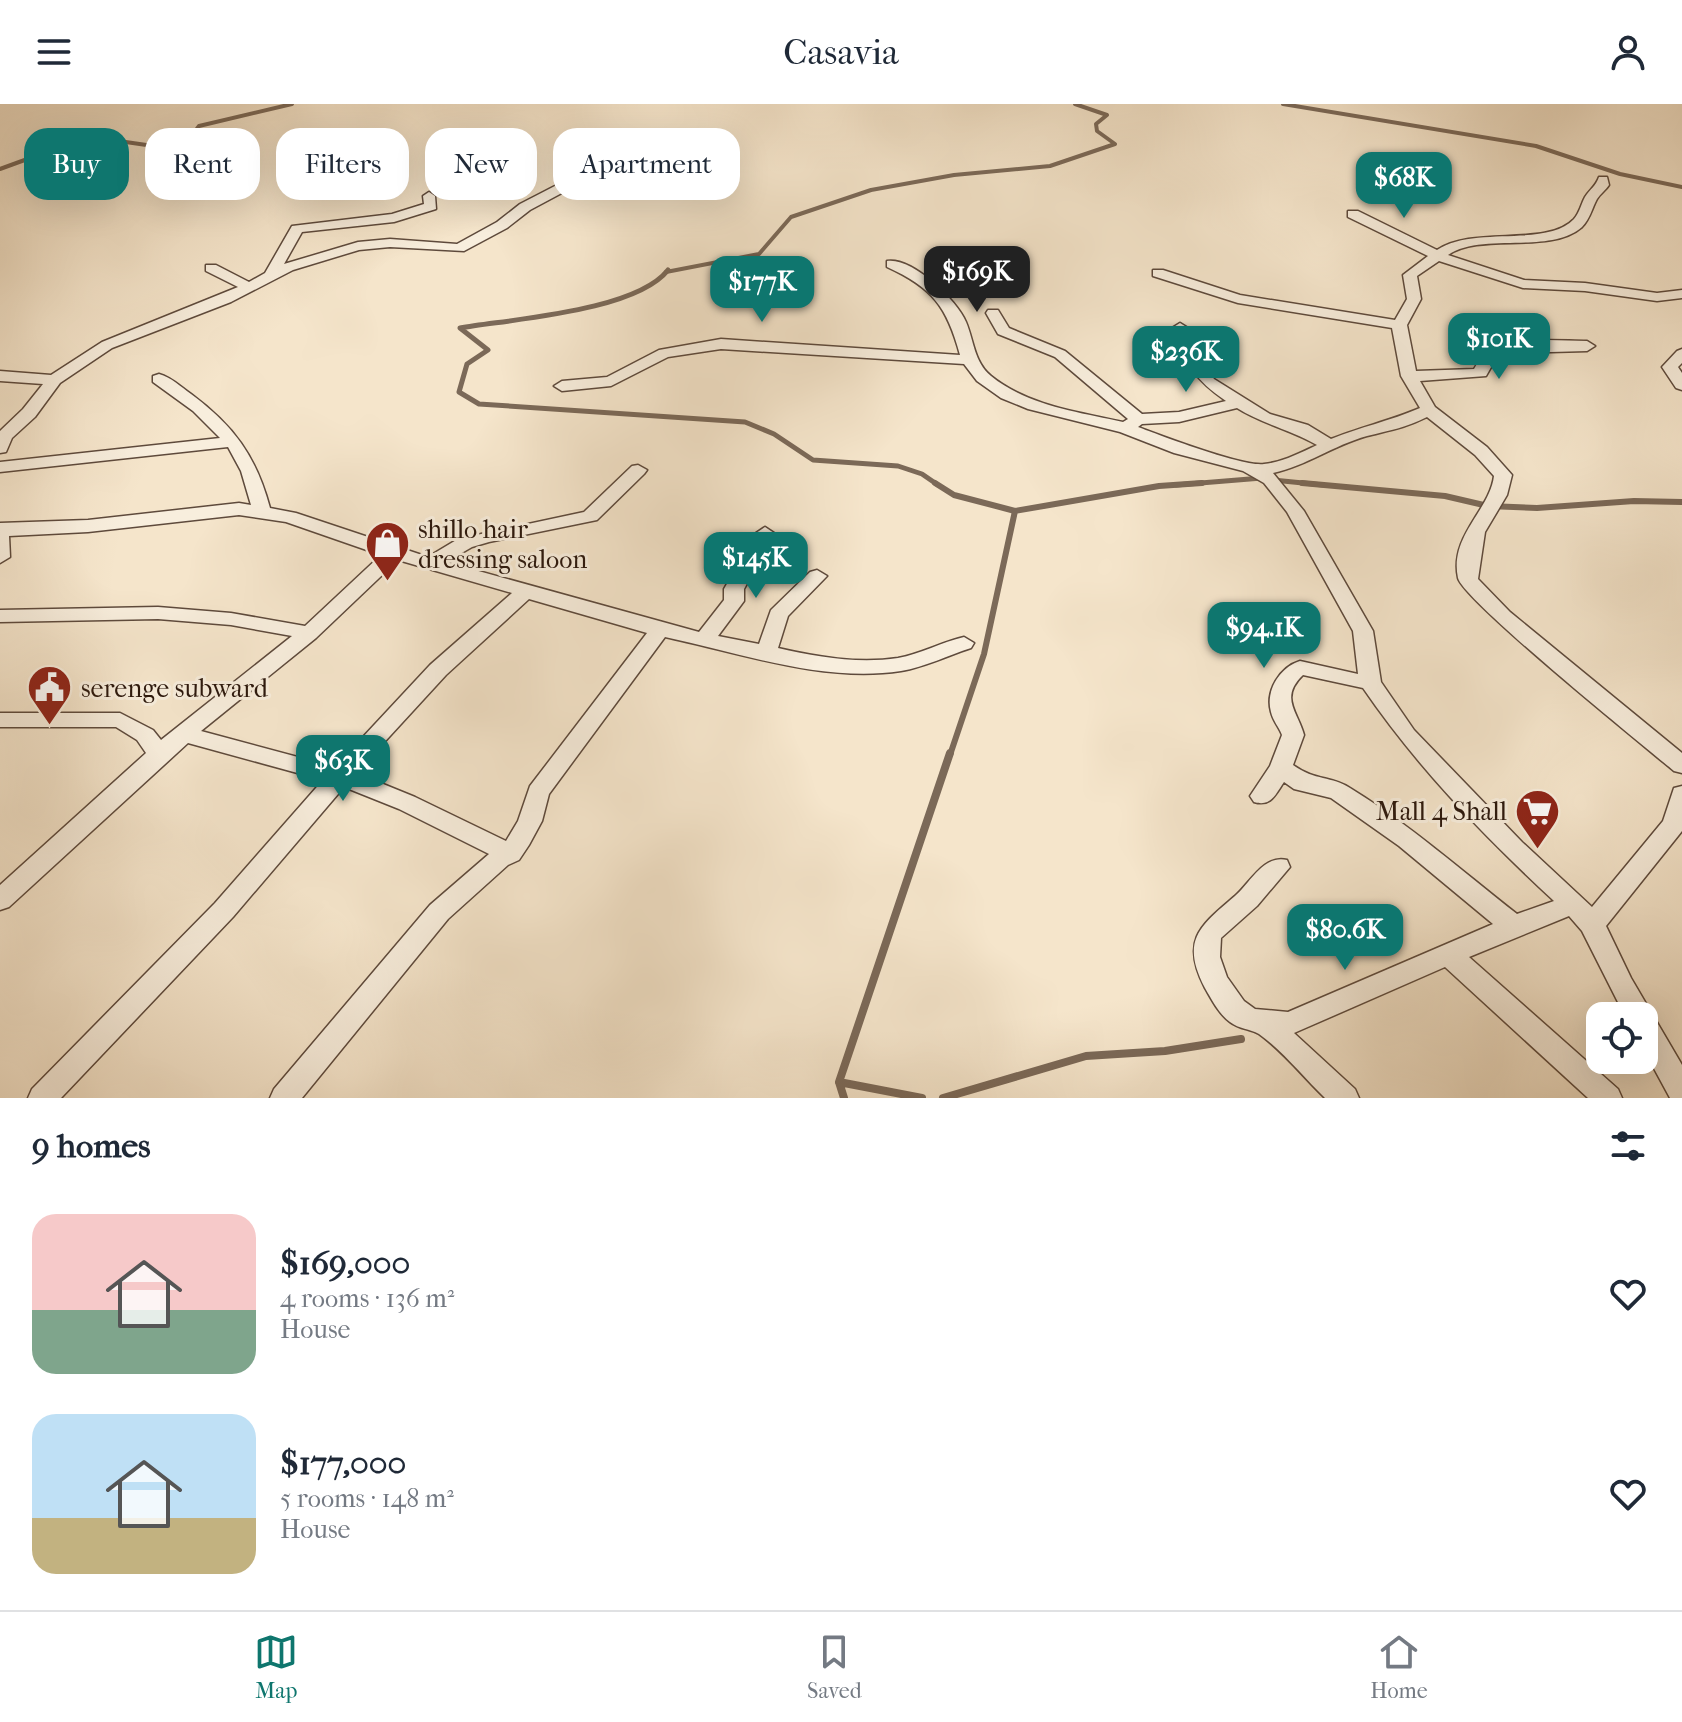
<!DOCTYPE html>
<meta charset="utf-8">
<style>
:root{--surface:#fff;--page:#f6f6f7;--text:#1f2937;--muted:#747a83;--line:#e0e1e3;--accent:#0f766e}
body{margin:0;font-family:"IM FELL French Canon",serif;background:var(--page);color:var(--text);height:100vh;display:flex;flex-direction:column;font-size:30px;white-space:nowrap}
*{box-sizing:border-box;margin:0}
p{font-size:26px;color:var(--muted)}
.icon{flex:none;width:44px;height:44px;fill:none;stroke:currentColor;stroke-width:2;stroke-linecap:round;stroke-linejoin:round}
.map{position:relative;height:994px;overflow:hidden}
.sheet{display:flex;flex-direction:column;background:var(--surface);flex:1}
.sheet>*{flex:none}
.hud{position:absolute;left:24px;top:24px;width:800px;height:72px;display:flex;gap:16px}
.fabs{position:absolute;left:1586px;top:898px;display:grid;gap:16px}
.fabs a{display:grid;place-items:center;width:72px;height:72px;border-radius:16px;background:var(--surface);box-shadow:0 8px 32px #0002;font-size:40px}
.price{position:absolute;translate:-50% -68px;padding:0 18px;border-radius:16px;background:var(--accent);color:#fff;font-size:26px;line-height:52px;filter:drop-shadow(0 2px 4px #0008)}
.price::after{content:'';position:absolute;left:50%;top:48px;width:24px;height:18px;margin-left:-12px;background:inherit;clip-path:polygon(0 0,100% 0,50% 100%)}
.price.active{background:#222;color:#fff}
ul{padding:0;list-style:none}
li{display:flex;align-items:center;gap:24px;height:200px;padding:0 32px}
li span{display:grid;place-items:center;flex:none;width:224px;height:160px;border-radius:24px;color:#555}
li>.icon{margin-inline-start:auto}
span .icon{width:96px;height:96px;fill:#fffc;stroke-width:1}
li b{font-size:34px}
h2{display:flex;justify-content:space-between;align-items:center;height:96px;padding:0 32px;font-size:34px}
.chip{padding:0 28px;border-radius:24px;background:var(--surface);box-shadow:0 8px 32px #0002;font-size:28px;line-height:72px}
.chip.active{background:var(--accent);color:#fff}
header{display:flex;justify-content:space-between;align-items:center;height:104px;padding:0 32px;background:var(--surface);font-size:36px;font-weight:600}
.tab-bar{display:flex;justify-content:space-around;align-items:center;height:112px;border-top:2px solid var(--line);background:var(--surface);font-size:22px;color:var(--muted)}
.tab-bar a{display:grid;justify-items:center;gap:4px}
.tab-bar .active{color:var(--accent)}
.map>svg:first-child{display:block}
</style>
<header><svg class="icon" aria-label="menu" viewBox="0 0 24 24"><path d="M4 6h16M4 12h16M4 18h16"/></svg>Casavia<svg class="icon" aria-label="person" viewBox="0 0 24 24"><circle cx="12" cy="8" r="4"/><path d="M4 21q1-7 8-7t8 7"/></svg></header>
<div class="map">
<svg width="1682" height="994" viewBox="0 0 1682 994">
<rect width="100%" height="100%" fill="#f5e5cb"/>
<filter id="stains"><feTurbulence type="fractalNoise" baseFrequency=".0025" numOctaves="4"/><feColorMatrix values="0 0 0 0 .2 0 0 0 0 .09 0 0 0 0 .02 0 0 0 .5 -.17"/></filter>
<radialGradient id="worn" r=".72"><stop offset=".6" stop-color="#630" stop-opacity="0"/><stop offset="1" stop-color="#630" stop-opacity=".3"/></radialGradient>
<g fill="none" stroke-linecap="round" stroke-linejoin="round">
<!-- stream-far3 -->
<path stroke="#7b6958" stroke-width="4" d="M 1283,0 L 1536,42 L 1620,70 L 1682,83
M 0,65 L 63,42 L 74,34 L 105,35 L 181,46 L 199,22 L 292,0
M 666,168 L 759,150 L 791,113 L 871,86 L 954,71 L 1050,62 L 1115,40 L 1097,27 L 1096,20 L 1107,11 L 1075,0"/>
<!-- stream-far2 -->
<path stroke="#7b6958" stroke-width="5" d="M 668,166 C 636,207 513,215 460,224 L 488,246 L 467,260 L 459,288 L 479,300 L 745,318 L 774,330 L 813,356 L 898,362 L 922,370 L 938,381
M 1273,376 L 1323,381
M 1176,381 L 1262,374"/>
<!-- stream-far1 -->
<path stroke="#7b6958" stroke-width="6" d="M 935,379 L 954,391 L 1015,407
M 1302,379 L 1445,392 L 1488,402 L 1537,404 L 1634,397 L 1682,398
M 950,651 L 984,550 L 1015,407 L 1159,382 L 1202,379"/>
<!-- stream -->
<path stroke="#7b6958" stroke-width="8" d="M 839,978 L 922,994
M 844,994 L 839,978 L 950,649
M 943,994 L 1086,952 L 1165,947 L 1241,935"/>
<defs>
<path id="minor" d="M 627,66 L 692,74 L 698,78 L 692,82 L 627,74 L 588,75 L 530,106 L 507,124 L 464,147 L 390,143 L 359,146 L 293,166 L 231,198 L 112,244 L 60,279 L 35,313 L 12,334 L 6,348 L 0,349 L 0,327 L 23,305 L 43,280 L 0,277 L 0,267 L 51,271 L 102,238 L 238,183 L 206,167 L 206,161 L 216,161 L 249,178 L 265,169 L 292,122 L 392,110 L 424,100 L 423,92 L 429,88 L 435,92 L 436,105 L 394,118 L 302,128 L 284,160 L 358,138 L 390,135 L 457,140 L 497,118 L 520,100 L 582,68 Z
M 1599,73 L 1607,73 L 1609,81 C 1606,86 1600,90 1597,95 C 1592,104 1590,115 1582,123 C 1550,151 1481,128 1448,151 L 1524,176 L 1585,179 L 1657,189 L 1682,186 L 1682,194 L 1657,197 L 1585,187 L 1523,184 L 1439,157 L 1417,172 L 1421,195 L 1407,221 L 1416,267 L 1474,265 C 1494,228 1551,237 1587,237 L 1595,242 L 1587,247 L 1513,249 L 1494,258 L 1486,272 L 1420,277 L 1435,303 L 1487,343 L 1512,371 L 1507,391 L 1485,428 L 1478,475 L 1510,508 L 1682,649 L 1682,669 L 1674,667 C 1644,642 1463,496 1458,474 C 1449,432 1490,406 1494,372 L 1475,351 L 1427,313 C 1405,324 1391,326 1367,332 C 1334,341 1306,362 1273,369 L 1304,407 L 1373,527 L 1381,578 L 1414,626 L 1522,738 L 1592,803 L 1663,717 L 1674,684 L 1682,682 L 1682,727 L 1606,822 L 1631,874 L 1682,961 L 1682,994 L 1670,994 L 1644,946 L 1644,912 L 1625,912 L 1582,827 L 1569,812 L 1469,853 L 1618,985 L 1622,994 L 1588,994 L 1445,863 L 1294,929 L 1355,985 L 1359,994 L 1325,994 C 1304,974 1283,947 1259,930 C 1250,925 1239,925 1230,918 C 1219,910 1212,896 1205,884 C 1180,836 1200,822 1235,792 C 1250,779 1264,750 1287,756 L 1290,763 L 1257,802 L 1221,834 L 1220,853 L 1227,873 L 1244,897 L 1255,905 L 1288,908 L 1493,820 L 1399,742 L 1331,694 L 1294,685 L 1284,678 C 1275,691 1271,703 1254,698 L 1250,692 L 1270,662 L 1282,631 C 1279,623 1273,617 1271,608 C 1265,587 1280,563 1300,557 L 1358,570 L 1353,527 L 1287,408 L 1264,379 L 1243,367 L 1174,349 L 1120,328 L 1028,305 L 1001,294 L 977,277 L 964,260 L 721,245 L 668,253 L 611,282 L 562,287 L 554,282 L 562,277 L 607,273 L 659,246 L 721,235 L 960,251 C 947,203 933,184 887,163 L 887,157 C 912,153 957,196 966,218 C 974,237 974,258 991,272 C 1028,302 1078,308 1123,318 L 1128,315 L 1055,253 L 998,230 L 986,209 L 988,206 L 998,206 L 1009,224 L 1065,247 L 1142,310 L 1179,308 L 1226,297 C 1195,276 1185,259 1172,224 L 1180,219 L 1188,224 L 1198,252 L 1214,275 L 1270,310 L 1308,321 L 1331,335 C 1360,323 1390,317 1420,304 L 1401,272 L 1392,224 L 1238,199 L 1153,172 L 1153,166 L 1163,166 L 1240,191 L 1395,216 L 1407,195 L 1403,171 L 1428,152 L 1348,113 L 1348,107 L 1358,107 L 1437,146 C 1473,121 1547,144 1574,115 C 1580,108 1581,100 1585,93 C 1590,85 1596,82 1599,73 ZM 1237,304 C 1262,320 1291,326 1317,341 C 1300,349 1283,358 1264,360 C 1243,363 1162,332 1138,323 L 1142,320 L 1179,318 ZM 1303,571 L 1363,584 C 1417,663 1484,732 1554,797 L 1517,810 C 1462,767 1409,720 1350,684 C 1332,672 1315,677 1293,661 L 1304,631 C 1298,608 1279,594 1303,571 Z
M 1682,245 L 1682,259 L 1678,263 L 1682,269 L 1682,286 L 1676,284 L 1662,263 L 1677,247 Z
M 159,270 C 171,273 181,283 191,290 C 234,322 256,352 270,404 L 296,409 L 428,453 L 458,435 L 584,408 L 632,362 L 638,361 L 647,366 L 644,370 L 597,416 L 489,438 L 472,443 L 446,458 L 699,528 L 724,496 L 724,485 L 756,429 L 765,423 L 774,429 L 744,485 L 744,497 L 718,532 L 759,540 L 771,506 L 810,468 L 817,466 L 827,472 L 788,512 L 778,544 C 817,553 858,560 898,554 C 920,550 942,538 964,533 L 974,539 L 971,544 C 949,551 925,563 901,567 C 824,579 740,549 665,533 L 549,690 L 542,717 L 529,741 L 519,756 L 508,761 L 448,815 L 302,994 L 270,994 L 274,985 L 430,801 L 489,750 L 399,705 L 344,683 L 233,813 L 61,994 L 28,994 L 32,985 L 215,799 L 323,676 L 188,639 L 9,803 L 0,806 L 0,781 L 146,649 L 137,636 L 116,623 L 0,623 L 0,609 L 120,609 L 153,626 L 161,636 L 292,532 L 231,521 L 158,515 L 0,518 L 0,506 L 158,503 L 231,509 L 305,522 L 381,451 L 286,418 L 239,411 L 88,428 L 9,432 L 10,453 L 0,459 L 0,419 L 88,416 L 239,399 L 251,401 L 241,367 L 228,343 L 0,368 L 0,358 L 220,334 L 193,307 L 153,278 L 153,272 ZM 398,456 L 512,489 L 430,561 L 335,663 L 201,627 L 316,534 ZM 529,495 L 647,529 L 530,682 L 518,717 L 506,737 L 415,693 L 356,669 L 446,571 Z"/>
</defs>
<!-- minor casing -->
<use href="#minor" stroke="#5e4a3c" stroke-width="3"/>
<!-- minor -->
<use href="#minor" fill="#f8eedd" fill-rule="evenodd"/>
</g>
<!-- icons -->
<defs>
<symbol id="shop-pin" viewBox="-11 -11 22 30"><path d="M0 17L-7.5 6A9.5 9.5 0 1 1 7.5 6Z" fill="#8f2418" stroke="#f8eedd"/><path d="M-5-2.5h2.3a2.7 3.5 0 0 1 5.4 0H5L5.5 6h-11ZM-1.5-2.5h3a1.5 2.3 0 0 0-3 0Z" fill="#fff"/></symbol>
<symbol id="civic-pin" viewBox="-11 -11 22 30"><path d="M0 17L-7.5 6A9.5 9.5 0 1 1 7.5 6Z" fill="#8f2418" stroke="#f8eedd"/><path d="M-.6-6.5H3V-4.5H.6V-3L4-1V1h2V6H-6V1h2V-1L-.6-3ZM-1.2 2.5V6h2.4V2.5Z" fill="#fff"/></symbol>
<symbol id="supermarket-pin" viewBox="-11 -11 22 30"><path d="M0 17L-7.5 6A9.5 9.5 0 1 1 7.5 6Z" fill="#8f2418" stroke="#f8eedd"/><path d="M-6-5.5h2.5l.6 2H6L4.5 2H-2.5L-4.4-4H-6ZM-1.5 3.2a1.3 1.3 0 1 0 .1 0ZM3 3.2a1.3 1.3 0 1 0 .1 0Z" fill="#fff"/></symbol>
</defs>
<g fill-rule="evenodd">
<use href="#shop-pin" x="362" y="414" width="51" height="69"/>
<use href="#civic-pin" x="24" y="558" width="51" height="69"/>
<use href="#supermarket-pin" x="1512" y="682" width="51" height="69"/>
</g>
<g text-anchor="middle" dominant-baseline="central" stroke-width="6" stroke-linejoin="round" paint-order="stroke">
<!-- poi labels -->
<g font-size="26" fill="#2b170c" stroke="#f8eedd" text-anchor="start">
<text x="418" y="425">shillo hair<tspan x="418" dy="30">dressing saloon</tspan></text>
<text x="81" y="584">serenge subward</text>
<text x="1507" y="707" text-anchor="end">Mall 4 Shall</text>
</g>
</g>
<rect width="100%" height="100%" filter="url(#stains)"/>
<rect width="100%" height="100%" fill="url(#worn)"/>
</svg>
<div class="fabs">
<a><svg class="icon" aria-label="locate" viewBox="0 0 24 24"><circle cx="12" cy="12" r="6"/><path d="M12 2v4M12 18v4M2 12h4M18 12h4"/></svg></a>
</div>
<b class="price" style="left:1404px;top:116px">$68K</b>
<b class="price active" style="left:977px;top:210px">$169K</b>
<b class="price" style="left:762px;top:220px">$177K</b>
<b class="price" style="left:1499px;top:277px">$101K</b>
<b class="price" style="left:1186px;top:290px">$236K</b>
<b class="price" style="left:756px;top:496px">$145K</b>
<b class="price" style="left:1264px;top:566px">$94.1K</b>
<b class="price" style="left:343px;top:699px">$63K</b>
<b class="price" style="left:1345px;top:868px">$80.6K</b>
<div class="hud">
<a class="chip active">Buy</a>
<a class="chip">Rent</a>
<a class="chip">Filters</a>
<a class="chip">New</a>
<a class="chip">Apartment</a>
</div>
</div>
<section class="sheet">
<h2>9 homes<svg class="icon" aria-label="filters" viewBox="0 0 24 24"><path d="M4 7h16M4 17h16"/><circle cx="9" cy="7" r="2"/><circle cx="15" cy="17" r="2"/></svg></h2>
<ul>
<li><span style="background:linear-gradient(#f6c9c9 60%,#7fa58c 0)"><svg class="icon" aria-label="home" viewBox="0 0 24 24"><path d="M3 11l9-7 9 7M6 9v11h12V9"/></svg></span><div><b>$169,000</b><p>4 rooms · 136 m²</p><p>House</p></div><svg class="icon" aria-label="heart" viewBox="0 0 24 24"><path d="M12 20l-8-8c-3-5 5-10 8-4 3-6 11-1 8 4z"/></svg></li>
<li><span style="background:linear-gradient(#bfe0f5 65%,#c2b280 0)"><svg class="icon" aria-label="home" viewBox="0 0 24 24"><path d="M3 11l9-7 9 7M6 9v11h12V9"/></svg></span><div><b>$177,000</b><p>5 rooms · 148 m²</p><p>House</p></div><svg class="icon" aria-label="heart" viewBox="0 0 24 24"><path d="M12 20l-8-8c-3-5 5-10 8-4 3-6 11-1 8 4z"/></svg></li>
</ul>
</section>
<nav class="tab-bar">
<a class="active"><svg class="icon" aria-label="map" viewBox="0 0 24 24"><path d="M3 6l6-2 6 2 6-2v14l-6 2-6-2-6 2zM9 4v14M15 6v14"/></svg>Map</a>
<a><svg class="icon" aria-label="saved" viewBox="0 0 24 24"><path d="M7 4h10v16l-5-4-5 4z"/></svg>Saved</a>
<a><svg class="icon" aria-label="home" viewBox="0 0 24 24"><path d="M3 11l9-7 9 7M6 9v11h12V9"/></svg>Home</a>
</nav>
